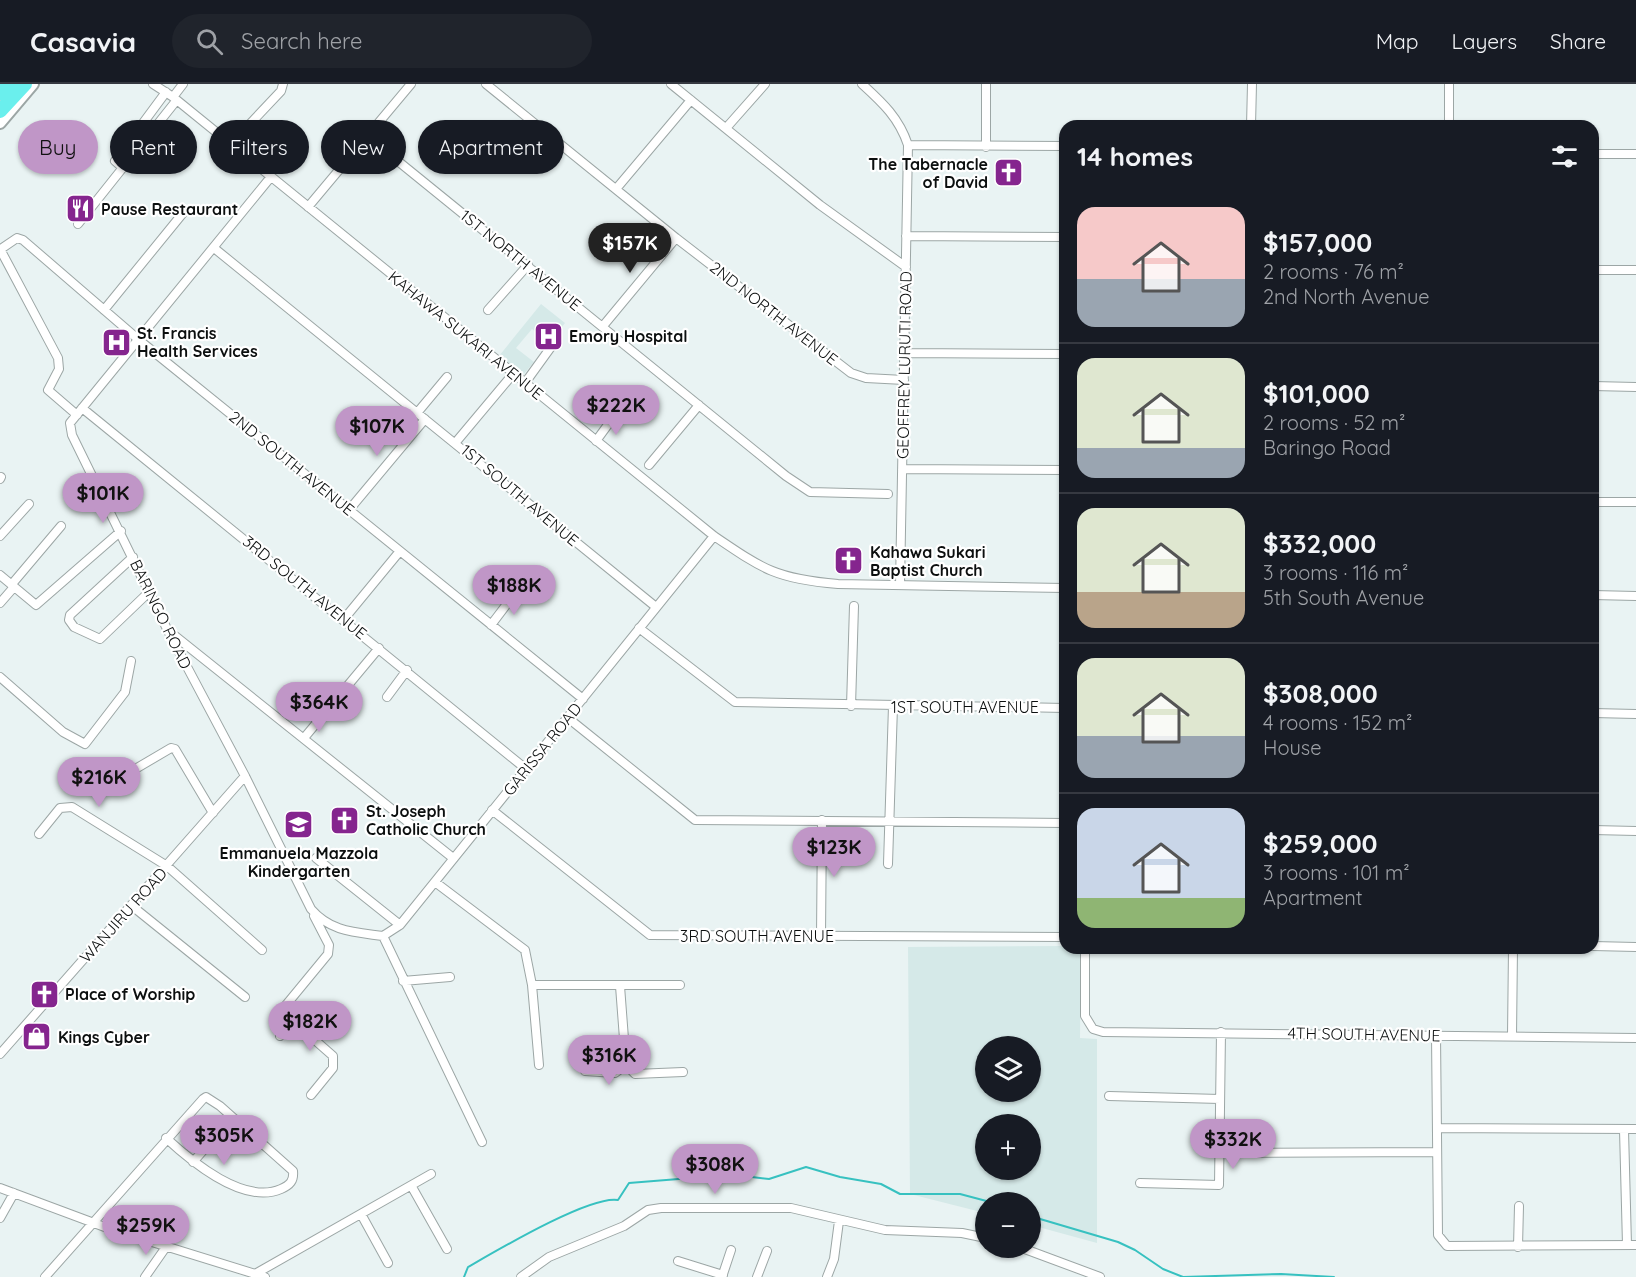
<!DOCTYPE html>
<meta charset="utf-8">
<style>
:root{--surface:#171b24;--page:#20242c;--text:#f1f3f6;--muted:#9ea1a6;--line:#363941;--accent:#c096c7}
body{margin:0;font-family:Quicksand,sans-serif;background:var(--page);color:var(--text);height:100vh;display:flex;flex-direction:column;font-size:22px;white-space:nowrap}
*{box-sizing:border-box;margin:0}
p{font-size:20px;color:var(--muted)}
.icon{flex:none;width:33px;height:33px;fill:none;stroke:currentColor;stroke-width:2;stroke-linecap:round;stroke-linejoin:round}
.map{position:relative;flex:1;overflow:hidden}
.drawer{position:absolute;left:1059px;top:36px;width:540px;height:834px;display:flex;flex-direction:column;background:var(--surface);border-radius:18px;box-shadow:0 2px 4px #0004}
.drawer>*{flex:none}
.guide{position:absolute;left:18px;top:36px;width:570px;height:54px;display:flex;gap:12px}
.buttons{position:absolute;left:975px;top:952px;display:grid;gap:12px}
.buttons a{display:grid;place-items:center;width:66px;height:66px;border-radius:50%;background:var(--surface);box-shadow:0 2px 4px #0004;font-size:30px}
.price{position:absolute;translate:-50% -51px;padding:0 14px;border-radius:21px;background:var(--accent);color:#111;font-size:20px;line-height:39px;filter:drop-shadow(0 2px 3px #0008)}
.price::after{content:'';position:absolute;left:50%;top:36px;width:18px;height:14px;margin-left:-9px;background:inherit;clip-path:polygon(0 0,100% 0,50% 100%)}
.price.current{background:#222;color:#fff}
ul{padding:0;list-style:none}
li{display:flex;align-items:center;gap:18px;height:150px;padding:0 18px}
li+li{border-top:2px solid var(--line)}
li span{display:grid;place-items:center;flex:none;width:168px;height:120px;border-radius:18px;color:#555}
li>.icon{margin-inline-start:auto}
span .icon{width:72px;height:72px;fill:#fffc;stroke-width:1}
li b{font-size:26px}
h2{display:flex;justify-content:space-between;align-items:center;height:72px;padding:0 18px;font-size:26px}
.chip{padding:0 21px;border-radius:27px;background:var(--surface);box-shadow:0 2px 4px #0004;font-size:21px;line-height:54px}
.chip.current{background:var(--accent);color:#111}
header{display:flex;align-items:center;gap:36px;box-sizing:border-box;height:84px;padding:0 30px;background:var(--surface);border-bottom:2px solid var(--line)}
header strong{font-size:28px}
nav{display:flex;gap:33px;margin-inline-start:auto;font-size:21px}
.search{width:420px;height:54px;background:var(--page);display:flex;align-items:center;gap:15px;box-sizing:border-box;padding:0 21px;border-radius:33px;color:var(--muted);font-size:22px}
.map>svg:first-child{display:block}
</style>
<header>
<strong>Casavia</strong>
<div class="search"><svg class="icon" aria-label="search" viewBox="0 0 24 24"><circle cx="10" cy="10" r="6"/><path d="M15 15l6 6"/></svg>Search here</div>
<nav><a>Map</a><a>Layers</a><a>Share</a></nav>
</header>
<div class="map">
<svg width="1636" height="1193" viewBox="0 0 1636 1193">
<rect width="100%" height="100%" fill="#e9f3f3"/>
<!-- built -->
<path fill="#d5e9e8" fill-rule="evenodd" d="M 541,220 L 565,239 L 549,258 L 532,245 L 516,264 L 534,278 L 523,291 L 499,272 Z
M 1065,862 L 1081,864 L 1080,954 L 1097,955 L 1097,1159 L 1031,1141 L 1030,1119 L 986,1119 L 985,1129 L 910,1110 L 908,863 ZM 986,963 L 1030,963 L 1030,1008 L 986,1008 ZM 986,1041 L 1030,1041 L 1030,1086 L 986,1086 Z"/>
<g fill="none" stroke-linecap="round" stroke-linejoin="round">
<!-- stream -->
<path stroke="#37c1c0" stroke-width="2" d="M 1030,1132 L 1118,1158 L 1135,1166 L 1163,1185 L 1183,1193 L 1281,1190 L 1334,1193
M 464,1193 L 468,1183 C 496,1167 590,1111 618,1116 L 629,1099 L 691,1094 L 698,1088 L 732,1095 L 744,1092 L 769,1095 L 806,1083 L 840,1093 L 881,1100 L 900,1110 L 960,1110 L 994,1119"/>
<defs>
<path id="street" d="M 153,0 L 173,13 L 714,452 C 764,486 777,495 838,500 L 1065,504
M 486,0 L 676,154 L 851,289 L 866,294 L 904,296
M 671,0 L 820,121 L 906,183
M 862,0 C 883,19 899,34 908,61 L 900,501
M 1449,0 L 1449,42
M 173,13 L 183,0
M 1251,42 L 1252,0
M 727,43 L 765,0
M 367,52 L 786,392 L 810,408 L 888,410
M 230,61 L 281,7 L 283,0
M 908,61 L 1065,62
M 986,63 L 986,0
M 1593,70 L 1636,70
M 123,84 L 115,77 L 166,8
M 270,94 L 70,339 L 72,351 L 168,547 L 245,692 L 311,825 C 331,848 354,848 383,852 L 400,841 L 714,452
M 616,105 L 691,16
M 308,123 L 411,0
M 78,140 L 176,17
M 906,152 L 1065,153
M 214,164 L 656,523
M 0,165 L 58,274 L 59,285 L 48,306 L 77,331
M 1,165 L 17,154 L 23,156 L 139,256 L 583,615
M 1593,186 L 1636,186
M 104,226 L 183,129
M 488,226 L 528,181
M 603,242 L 676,154
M 904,269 L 1065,270
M 525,299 L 551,263
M 1593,302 L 1636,303
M 82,324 L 526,685
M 417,329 L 447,293
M 596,357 L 615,331
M 456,358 L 513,290
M 649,381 L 699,321
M 902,385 L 1065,386
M 0,395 L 1,393
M 1593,418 L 1636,418
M 349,426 L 425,335
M 0,452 L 29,420
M 133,473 L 70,531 L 69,536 L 74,543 L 100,555 L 149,508
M 0,491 L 36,521 L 121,447
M 12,500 L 61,442
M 1593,511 L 1636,512
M 0,519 L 14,503
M 344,535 L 400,467
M 491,541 L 516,508
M 639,544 L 735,618 L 1065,624
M 170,548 L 453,774
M 0,593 L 63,648 L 85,660 L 125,608 L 131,577
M 387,613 L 407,586
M 851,622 L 854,522
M 1593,629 L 1636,630
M 568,634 L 695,736 L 1065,739
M 304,654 L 379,564
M 103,704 L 171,664 L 175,665 L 213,729
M 492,726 L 650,851 L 1065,853
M 1593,746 L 1636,747
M 39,750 L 60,724 L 72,723 L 167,782 L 262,866
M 316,774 L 400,841
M 888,780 L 893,622
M 435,798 L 525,866 L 532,901 L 539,981
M 132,822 L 245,913
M 383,852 L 482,1058
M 821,852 L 822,736
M 1593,862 L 1636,863
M 1085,864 L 1085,932 L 1093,945 L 1103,948 L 1636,954
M 403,897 L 450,893
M 532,901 L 680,901
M 620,902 L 626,981 L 635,990 L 683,988
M 283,928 L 333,972 L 333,984 L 311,1011
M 1436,951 L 1438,1151 L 1447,1162 L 1636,1161
M 280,952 L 286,921 L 328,870 L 329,861 L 314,832
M 1512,952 L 1513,864
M 0,970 L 245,692
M 585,987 L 615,989 L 626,981
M 1109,1012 L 1220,1015
M 1437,1044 L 1636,1045
M 1624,1046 L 1627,1161
M 1220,1069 L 1437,1068
M 193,1078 L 232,1034
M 1140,1099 L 1219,1101 L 1221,948
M 412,1103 L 447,1165
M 0,1104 L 110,1145 L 265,1193
M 361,1130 L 388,1179
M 0,1134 L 14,1109
M 1518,1163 L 1519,1122
M 1022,1164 L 1100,1193
M 678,1177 L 723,1191
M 255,1190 L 431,1090
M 45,1193 L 203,1015 L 206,1013 L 220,1022 L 293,1087 C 294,1097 290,1101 281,1105 C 244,1121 192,1078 166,1054
M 145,1193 L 166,1163
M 521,1193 L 549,1173 L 624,1142 L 648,1126 L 661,1124 L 791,1124 L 885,1146 L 962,1149 L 986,1154
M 722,1193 L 731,1166
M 757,1193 L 767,1167
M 827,1193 L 834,1175 L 839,1137"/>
<path id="secondary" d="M 0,39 L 33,0"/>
<path id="highway" d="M 0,9 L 8,0
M 0,27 L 25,0"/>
</defs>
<!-- street casing -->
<use href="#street" stroke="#9ca6a5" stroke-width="10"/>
<!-- secondary casing -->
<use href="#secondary" stroke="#9ca6a5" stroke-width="14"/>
<!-- highway casing -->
<use href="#highway" stroke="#cecfcf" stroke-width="16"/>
<!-- street -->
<use href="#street" stroke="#fff" stroke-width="8"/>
<!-- secondary -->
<use href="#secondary" stroke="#fff" stroke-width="10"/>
<!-- highway -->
<use href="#highway" stroke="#6aefed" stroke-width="14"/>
</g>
<!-- icons -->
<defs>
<symbol id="church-square" viewBox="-11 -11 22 22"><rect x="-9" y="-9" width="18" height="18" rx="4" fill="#85258e" stroke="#fff"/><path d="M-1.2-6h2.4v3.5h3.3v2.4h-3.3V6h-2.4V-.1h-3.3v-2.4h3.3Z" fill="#fff"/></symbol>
<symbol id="restaurant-square" viewBox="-11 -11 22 22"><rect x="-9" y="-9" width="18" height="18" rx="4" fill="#85258e" stroke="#fff"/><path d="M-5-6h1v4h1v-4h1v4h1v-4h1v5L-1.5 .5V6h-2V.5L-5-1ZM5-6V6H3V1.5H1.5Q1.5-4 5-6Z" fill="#fff"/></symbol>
<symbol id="hospital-square" viewBox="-11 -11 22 22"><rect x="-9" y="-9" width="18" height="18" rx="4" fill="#85258e" stroke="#fff"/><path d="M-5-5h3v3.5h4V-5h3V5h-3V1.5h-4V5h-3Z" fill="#fff"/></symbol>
<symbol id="school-square" viewBox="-11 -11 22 22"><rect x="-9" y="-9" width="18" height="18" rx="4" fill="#85258e" stroke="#fff"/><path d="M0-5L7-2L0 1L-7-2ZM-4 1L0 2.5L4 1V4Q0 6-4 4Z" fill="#fff"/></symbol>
<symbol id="shop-square" viewBox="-11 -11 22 22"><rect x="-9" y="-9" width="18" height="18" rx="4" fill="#85258e" stroke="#fff"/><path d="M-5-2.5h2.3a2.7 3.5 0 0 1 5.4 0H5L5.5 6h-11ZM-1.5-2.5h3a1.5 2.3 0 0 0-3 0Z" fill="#fff"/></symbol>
</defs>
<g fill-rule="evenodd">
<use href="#church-square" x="992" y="72" width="33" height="33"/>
<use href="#restaurant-square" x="64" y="108" width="33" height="33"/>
<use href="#hospital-square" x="532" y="236" width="33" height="33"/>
<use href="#hospital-square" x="100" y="242" width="33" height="33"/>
<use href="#church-square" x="832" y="460" width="33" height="33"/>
<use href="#church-square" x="328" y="720" width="33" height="33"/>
<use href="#school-square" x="282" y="724" width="33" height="33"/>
<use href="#church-square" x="28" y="894" width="33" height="33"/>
<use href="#shop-square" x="20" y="936" width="33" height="33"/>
</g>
<g text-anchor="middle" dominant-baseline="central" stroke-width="4.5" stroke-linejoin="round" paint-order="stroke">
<!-- poi labels -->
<g font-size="16" font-weight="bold" fill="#0c0f0f" stroke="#fff" text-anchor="start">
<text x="988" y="80" text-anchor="end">The Tabernacle<tspan x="988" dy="18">of David</tspan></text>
<text x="101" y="125">Pause Restaurant</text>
<text x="137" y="249">St. Francis<tspan x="137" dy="18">Health Services</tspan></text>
<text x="569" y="252">Emory Hospital</text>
<text x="870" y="468">Kahawa Sukari<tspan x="870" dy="18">Baptist Church</tspan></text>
<text x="366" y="727">St. Joseph<tspan x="366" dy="18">Catholic Church</tspan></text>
<text x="299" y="769" text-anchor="middle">Emmanuela Mazzola<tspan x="299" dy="18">Kindergarten</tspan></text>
<text x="65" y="910">Place of Worship</text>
<text x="58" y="953">Kings Cyber</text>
</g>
<!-- street labels -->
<g font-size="16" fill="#0c0f0f" stroke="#fff">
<text transform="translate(521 176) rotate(39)">1ST NORTH AVENUE</text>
<text transform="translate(774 229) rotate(38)">2ND NORTH AVENUE</text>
<text transform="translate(466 251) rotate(39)">KAHAWA SUKARI AVENUE</text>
<text transform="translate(904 281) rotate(-89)">GEOFFREY LURUTI ROAD</text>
<text transform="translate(292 379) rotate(39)">2ND SOUTH AVENUE</text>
<text transform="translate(520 411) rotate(40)">1ST SOUTH AVENUE</text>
<text transform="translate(305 503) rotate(39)">3RD SOUTH AVENUE</text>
<text transform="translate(161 530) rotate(64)">BARINGO ROAD</text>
<text x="965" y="623">1ST SOUTH AVENUE</text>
<text transform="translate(542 665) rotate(-51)">GARISSA ROAD</text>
<text transform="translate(123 831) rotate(-48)">WANJIRU ROAD</text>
<text x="757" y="852">3RD SOUTH AVENUE</text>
<text transform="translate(1364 950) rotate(1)">4TH SOUTH AVENUE</text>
</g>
</g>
</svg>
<div class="buttons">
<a><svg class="icon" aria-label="layers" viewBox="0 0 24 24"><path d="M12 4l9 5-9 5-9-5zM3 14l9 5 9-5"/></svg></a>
<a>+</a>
<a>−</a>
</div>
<b class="price current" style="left:630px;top:190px">$157K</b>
<b class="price" style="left:616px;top:352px">$222K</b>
<b class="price" style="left:377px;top:373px">$107K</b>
<b class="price" style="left:103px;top:440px">$101K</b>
<b class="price" style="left:514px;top:532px">$188K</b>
<b class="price" style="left:319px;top:649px">$364K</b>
<b class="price" style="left:99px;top:724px">$216K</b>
<b class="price" style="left:834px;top:794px">$123K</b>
<b class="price" style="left:310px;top:968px">$182K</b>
<b class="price" style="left:609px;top:1002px">$316K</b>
<b class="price" style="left:224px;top:1082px">$305K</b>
<b class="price" style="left:1233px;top:1086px">$332K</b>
<b class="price" style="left:715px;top:1111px">$308K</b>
<b class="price" style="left:146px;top:1172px">$259K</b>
<div class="guide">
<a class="chip current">Buy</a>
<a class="chip">Rent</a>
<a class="chip">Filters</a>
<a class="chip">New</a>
<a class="chip">Apartment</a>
</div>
<section class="drawer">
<h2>14 homes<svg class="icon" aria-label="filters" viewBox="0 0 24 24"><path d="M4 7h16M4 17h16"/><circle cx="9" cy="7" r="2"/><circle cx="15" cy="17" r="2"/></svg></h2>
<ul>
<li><span style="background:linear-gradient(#f6c9c9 60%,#9aa5b1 0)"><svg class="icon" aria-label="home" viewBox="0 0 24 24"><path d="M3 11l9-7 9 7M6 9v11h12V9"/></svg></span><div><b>$157,000</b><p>2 rooms · 76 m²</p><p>2nd North Avenue</p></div></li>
<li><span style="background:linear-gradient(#dfe7d0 75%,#9aa5b1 0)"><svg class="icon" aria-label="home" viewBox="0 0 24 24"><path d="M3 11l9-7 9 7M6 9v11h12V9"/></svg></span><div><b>$101,000</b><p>2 rooms · 52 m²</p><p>Baringo Road</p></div></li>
<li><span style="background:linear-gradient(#dfe7d0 70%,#b9a48a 0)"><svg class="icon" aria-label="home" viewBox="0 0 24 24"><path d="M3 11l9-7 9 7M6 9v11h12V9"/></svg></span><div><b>$332,000</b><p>3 rooms · 116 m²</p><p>5th South Avenue</p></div></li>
<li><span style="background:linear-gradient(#dfe7d0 65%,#9aa5b1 0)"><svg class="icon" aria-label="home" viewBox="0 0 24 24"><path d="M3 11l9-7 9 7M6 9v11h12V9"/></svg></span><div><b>$308,000</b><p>4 rooms · 152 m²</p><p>House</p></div></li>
<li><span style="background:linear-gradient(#c9d6e8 75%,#8fb573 0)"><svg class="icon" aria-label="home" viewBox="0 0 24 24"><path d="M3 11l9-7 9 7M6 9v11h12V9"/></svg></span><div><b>$259,000</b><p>3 rooms · 101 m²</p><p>Apartment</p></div></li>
</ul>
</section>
</div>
